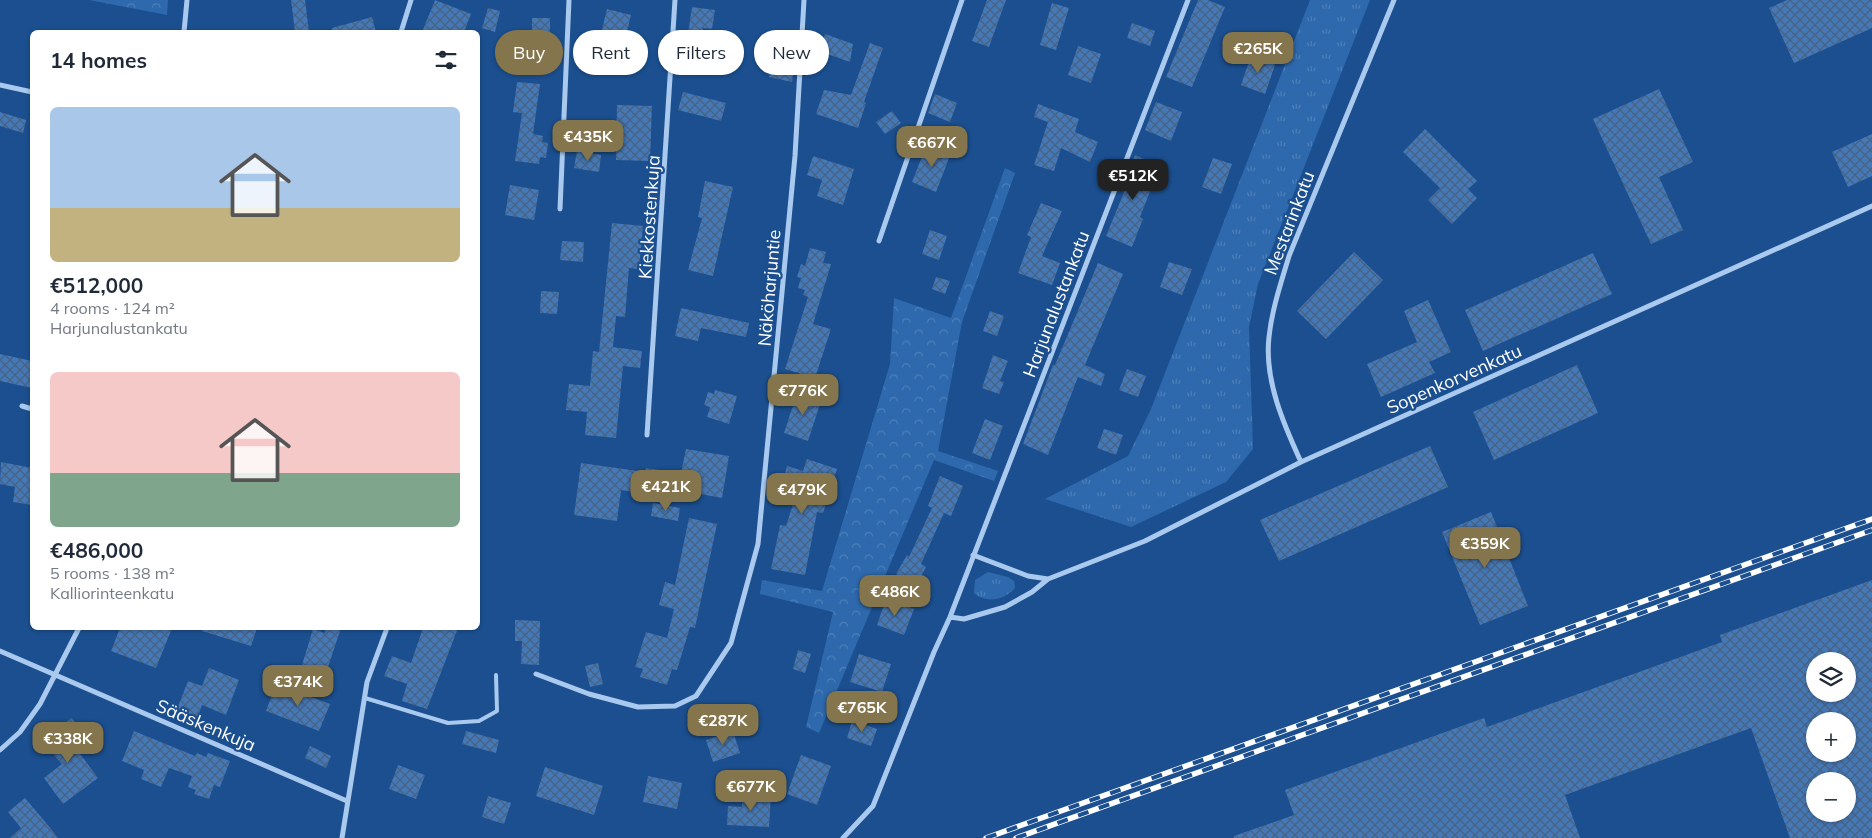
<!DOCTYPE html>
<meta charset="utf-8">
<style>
:root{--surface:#fff;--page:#f2f2f3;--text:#1f2937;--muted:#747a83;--accent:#84754c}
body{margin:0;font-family:Mulish,sans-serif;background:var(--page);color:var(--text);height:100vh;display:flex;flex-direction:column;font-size:19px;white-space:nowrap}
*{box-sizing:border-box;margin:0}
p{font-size:16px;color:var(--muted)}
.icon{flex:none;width:28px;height:28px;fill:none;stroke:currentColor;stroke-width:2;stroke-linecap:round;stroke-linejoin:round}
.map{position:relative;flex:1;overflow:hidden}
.sheet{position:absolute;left:30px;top:30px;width:450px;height:600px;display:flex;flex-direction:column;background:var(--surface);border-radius:8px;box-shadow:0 1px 4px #0004}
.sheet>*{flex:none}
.banner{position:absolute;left:495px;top:30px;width:475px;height:45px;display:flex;gap:10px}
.tools{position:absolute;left:1806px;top:652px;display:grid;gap:10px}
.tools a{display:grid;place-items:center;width:50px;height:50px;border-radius:50%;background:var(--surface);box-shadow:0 1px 4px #0004;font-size:25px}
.price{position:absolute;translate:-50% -42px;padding:0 11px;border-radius:10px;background:var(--accent);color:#fff;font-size:16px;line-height:32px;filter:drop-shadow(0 1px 2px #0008)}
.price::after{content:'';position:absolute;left:50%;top:30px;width:15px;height:11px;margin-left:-8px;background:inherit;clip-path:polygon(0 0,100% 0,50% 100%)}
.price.selected{background:#222;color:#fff}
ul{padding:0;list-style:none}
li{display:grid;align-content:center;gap:10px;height:265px;padding:0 20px}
li span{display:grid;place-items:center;height:155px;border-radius:8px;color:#555}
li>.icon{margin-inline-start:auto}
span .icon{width:90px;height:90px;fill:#fffc;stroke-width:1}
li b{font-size:21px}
h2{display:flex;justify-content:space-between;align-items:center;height:60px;padding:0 20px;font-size:21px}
.tag{padding:0 18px;border-radius:22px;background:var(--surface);box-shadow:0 1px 4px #0004;font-size:18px;line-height:45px}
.tag.selected{background:var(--accent);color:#fff}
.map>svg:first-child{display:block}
</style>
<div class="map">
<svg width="1872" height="838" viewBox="0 0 1872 838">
<defs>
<pattern id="grass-tufts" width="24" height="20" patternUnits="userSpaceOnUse" patternTransform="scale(1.25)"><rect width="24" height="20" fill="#2e69ad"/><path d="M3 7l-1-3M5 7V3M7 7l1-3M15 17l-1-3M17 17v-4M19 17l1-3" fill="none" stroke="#4d80b9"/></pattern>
<pattern id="forest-crowns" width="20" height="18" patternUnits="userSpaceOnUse" patternTransform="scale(1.25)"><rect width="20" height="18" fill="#2e69ad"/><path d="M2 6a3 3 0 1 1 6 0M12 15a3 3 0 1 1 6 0" fill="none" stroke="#4d80b9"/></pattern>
<pattern id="building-cross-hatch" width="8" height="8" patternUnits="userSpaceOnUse" patternTransform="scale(1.25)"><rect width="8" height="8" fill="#4478b7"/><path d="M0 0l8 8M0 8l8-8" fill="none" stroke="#486282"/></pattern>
</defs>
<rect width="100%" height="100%" fill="#1b4f8f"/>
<!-- grass -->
<path fill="url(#grass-tufts)" d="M 1310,0 L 1370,0 L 1258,284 L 1249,327 L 1253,449 L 1226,482 L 1131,527 L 1045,499 L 1128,456 L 1151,409 Z
M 988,572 L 1008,577 L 1014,581 L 1015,588 C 1005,600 986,604 974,593 L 975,580 Z"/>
<!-- forest -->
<path fill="url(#forest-crowns)" d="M 89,0 L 168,0 L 167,15 Z
M 1005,168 L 1015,173 L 962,322 L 938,451 L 998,471 L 994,481 L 934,460 L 819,733 L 806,727 L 833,612 L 760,594 L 762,580 L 822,591 L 890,364 L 894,298 L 951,318 Z"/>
<!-- building -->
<path fill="url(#building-cross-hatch)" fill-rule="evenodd" d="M 291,0 L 305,0 L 309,32 L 295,32 Z
M 435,0 L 471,14 L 464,32 L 422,32 Z
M 987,0 L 1006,0 L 989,47 L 972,41 Z
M 1198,0 L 1208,0 L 1225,7 L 1192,87 L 1166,77 Z
M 1787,0 L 1872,0 L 1872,28 L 1794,63 L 1769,8 Z
M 1052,3 L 1069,8 L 1056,50 L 1040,45 Z
M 692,7 L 715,10 L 712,29 L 703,28 L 702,36 L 688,34 Z
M 488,8 L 500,11 L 495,32 L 482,28 Z
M 607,9 L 631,15 L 623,48 L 599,42 Z
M 372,17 L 376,32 L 332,32 L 332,28 Z
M 532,18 L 550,18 L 550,40 L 532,40 Z
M 1132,23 L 1155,31 L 1150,46 L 1127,38 Z
M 825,34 L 853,44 L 850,62 L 819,51 Z
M 870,43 L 883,48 L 864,102 L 866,103 L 858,128 L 816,114 L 824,90 L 851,95 Z
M 1078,46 L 1101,54 L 1091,83 L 1068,75 Z
M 1252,53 L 1276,62 L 1265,94 L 1241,85 Z
M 772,62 L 794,67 L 792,82 L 769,77 Z
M 517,82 L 540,84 L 533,134 L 543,136 L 542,142 L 548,143 L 546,158 L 540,157 L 539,164 L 515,161 L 522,113 L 513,112 Z
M 1659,89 L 1693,162 L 1659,177 L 1683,230 L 1651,244 L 1593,119 Z
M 683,92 L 726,103 L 721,121 L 678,110 Z
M 935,94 L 957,103 L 950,122 L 928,113 Z
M 1156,102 L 1182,112 L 1171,141 L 1145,130 Z
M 1038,104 L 1079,119 L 1075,132 L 1098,142 L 1090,162 L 1061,148 L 1054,171 L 1034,165 L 1048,122 L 1034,117 Z
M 617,105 L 652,106 L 650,161 L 616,160 Z
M 892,111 L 901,123 L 885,134 L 876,122 Z
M 0,112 L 26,120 L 23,133 L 0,126 Z
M 1425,129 L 1477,181 L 1468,189 L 1477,198 L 1452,224 L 1428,200 L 1440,188 L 1403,152 Z
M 1872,134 L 1872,176 L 1848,187 L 1832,152 Z
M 927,144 L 951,153 L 936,192 L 912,182 Z
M 577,151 L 601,155 L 599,172 L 574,168 Z
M 1135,155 L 1160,166 L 1140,217 L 1143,219 L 1132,247 L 1106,236 L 1127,185 L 1124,183 Z
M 813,156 L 854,169 L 843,205 L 817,196 L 822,180 L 807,175 Z
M 1213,158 L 1232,164 L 1221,194 L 1202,187 Z
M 705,181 L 733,187 L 713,276 L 688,270 L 702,218 L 698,217 Z
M 510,185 L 539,190 L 534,220 L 505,215 Z
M 1041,203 L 1062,211 L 1042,256 L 1060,263 L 1052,285 L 1018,273 L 1031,237 L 1027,235 Z
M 612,223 L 643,226 L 639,269 L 629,268 L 625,317 L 616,316 L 613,347 L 642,351 L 640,368 L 623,366 L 616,438 L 585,435 L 587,412 L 566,410 L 569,384 L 590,386 L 593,351 L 599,352 Z
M 930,230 L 947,236 L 939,260 L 922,254 Z
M 562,241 L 584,242 L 583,262 L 560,260 Z
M 810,248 L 826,252 L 823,263 L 831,264 L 813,324 L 831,329 L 815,378 L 785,369 L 808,297 L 803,295 L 805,290 L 798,288 L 801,278 L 797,277 L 801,264 L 805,266 Z
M 1354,252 L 1383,280 L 1326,339 L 1297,311 Z
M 1593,253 L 1612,294 L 1483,351 L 1465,310 Z
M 1169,262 L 1192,269 L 1182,295 L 1160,287 Z
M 1098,263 L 1123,274 L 1085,365 L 1105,374 L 1101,386 L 1078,377 L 1048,455 L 1023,444 L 1053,365 L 1055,365 Z
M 936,277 L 950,281 L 945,294 L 932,289 Z
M 541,291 L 559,292 L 557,314 L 540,313 Z
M 1428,300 L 1451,352 L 1429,362 L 1435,373 L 1381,397 L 1367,364 L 1417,342 L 1404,311 Z
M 681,308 L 749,323 L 746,337 L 701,328 L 698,341 L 675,336 Z
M 990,311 L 1004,316 L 997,336 L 983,331 Z
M 0,354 L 32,361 L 32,388 L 0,381 Z
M 993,355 L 1008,361 L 1000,381 L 1004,382 L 999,394 L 982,388 Z
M 1577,365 L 1598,413 L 1494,460 L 1473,412 Z
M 1127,369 L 1146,376 L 1138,397 L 1119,390 Z
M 715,390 L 737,396 L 729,424 L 707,417 L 710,407 L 704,405 L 708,392 L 714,394 Z
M 798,390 L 822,398 L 808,441 L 784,433 Z
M 985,419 L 1003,426 L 990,460 L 972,453 Z
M 1104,429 L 1123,435 L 1116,455 L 1097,448 Z
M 1430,446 L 1448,487 L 1279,561 L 1260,520 Z
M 686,449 L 729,456 L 722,498 L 695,493 L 698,476 L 681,473 Z
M 807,459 L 837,469 L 823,513 L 817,512 L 805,575 L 771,569 L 780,525 L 786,526 L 797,492 L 781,487 L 787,466 L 803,471 Z
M 1,462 L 32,468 L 32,505 L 13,502 L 15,487 L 0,484 Z
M 581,463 L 645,472 L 646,468 L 666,471 L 662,496 L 621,490 L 617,521 L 574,515 Z
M 940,476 L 963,486 L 951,516 L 944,513 L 921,564 L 926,567 L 916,586 L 896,574 L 907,555 L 909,557 L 932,508 L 928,506 Z
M 653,503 L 680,508 L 678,521 L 651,516 Z
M 1491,512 L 1528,606 L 1480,625 L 1442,532 Z
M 689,518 L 717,524 L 695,628 L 690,627 L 677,670 L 672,669 L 667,685 L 640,677 L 643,669 L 635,667 L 646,632 L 667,638 L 674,609 L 659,605 L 665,582 L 675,585 Z
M 1872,580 L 1872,838 L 1790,838 L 1751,728 L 1565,795 L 1580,838 L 1234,838 L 1234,836 L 1294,815 L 1285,790 L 1484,718 L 1487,727 L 1722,642 L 1720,635 ZM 1815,661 L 1848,661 L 1848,694 L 1815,694 ZM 1815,721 L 1848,721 L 1848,754 L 1815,754 ZM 1815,781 L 1848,781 L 1848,814 L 1815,814 Z
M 886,599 L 914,609 L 904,635 L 877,625 Z
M 515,620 L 540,621 L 539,665 L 521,664 L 522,641 L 515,641 Z
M 120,628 L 172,628 L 156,668 L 111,651 Z
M 203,628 L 257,628 L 251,646 L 202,631 Z
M 326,628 L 341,628 L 326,673 L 302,665 L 313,629 L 325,633 Z
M 423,628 L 458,628 L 427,709 L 402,701 L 407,684 L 384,676 L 392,656 L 411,663 Z
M 798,650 L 811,654 L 805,673 L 793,669 Z
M 859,654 L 891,664 L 882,692 L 850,682 Z
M 598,663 L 603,684 L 590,687 L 585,666 Z
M 209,668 L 239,680 L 226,715 L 202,705 L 198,717 L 177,709 L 188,681 L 202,686 Z
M 276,684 L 330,704 L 319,731 L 266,711 Z
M 71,718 L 81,728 L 69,739 L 98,778 L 63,804 L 44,778 L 62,764 L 43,743 Z
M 852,721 L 877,729 L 871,746 L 847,738 Z
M 134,731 L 195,756 L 197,753 L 206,757 L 208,753 L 230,761 L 220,787 L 214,785 L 209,799 L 194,794 L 196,790 L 188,787 L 192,776 L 169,768 L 161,787 L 141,779 L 144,770 L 122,761 Z
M 466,731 L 499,740 L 496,753 L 462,744 Z
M 733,731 L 740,753 L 713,762 L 706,740 Z
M 310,746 L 331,756 L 326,768 L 305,758 Z
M 801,755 L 831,766 L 817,805 L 787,794 Z
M 398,765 L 425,775 L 416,799 L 389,789 Z
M 545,767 L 603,786 L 594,815 L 536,796 Z
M 648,776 L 682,783 L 677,809 L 643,802 Z
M 743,794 L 771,795 L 769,827 L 727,825 L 728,806 L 742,807 Z
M 488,796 L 511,803 L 504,824 L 482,817 Z
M 25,798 L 47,824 L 58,838 L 10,838 L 21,828 L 8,812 Z"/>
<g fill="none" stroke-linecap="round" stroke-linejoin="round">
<!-- lane -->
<path stroke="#a9c9ee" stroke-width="4" d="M 365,698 L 448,723 L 479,721 L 497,711 L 496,675"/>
<!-- street -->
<path stroke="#a9c9ee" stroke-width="5" d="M 184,32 L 187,0
M 401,32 L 411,0
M 0,85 L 32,92
M 560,209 L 569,0
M 879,241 L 962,0
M 22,406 L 32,409
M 647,435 L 675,0
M 1301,462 C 1284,425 1264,380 1269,337 C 1272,309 1281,283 1289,256 L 1394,0
M 973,555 L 1028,576 L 1048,579
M 950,617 L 964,619 L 1005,607 L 1032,592 L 1048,579 L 1145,541 L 1301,462 L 1872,206
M 0,651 L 347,801
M 536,674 L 589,694 L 638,707 L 675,706 L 696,696 L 731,643 L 758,544 L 795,156 L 804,0
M 0,750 L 20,732 L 40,704 L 79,628
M 342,838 L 367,682 L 387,628
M 843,838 L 873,806 L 934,652 L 950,617 L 1188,0"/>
<defs>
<path id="rail" d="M 986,838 L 1872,519
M 1016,838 L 1872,530"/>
</defs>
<!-- rail casing -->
<use href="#rail" stroke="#fff" stroke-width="5.5"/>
<!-- rail -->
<use href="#rail" stroke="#1b4f8f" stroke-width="4" stroke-dasharray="11" stroke-linecap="butt"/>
</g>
<g text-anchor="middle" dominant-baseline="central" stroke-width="4.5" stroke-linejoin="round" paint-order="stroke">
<!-- street labels -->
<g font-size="18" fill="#fff" stroke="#1b4f8f">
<text transform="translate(649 217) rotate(-86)">Kiekkostenkuja</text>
<text transform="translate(1289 223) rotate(-69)">Mestarinkatu</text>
<text transform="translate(769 288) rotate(-85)">Näköharjuntie</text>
<text transform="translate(1056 304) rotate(-69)">Harjunalustankatu</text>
<text transform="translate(1454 379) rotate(-24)">Sopenkorvenkatu</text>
<text transform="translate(206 725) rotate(23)">Sääskenkuja</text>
</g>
</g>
</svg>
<div class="tools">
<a><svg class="icon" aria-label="layers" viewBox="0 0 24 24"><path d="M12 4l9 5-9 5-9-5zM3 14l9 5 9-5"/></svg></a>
<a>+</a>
<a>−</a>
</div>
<b class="price" style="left:1258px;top:74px">€265K</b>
<b class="price" style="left:588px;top:162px">€435K</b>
<b class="price" style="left:932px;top:168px">€667K</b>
<b class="price selected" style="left:1133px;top:201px">€512K</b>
<b class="price" style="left:803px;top:416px">€776K</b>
<b class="price" style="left:666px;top:512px">€421K</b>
<b class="price" style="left:802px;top:515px">€479K</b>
<b class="price" style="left:1485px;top:569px">€359K</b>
<b class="price" style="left:895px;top:617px">€486K</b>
<b class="price" style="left:298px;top:707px">€374K</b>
<b class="price" style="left:862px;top:733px">€765K</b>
<b class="price" style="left:723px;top:746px">€287K</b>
<b class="price" style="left:68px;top:764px">€338K</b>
<b class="price" style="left:751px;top:812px">€677K</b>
<div class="banner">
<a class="tag selected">Buy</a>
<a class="tag">Rent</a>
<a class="tag">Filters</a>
<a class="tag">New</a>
</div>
<section class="sheet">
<h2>14 homes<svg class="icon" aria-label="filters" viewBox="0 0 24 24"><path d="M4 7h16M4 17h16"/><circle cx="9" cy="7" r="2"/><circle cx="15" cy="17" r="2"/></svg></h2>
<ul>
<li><span style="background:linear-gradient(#a9c7e8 65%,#c2b280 0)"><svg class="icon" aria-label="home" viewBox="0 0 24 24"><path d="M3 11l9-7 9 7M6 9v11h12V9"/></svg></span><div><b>€512,000</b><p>4 rooms · 124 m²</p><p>Harjunalustankatu</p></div></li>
<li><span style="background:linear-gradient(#f6c9c9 65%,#7fa58c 0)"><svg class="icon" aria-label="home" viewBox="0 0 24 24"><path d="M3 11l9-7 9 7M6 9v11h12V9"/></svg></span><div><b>€486,000</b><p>5 rooms · 138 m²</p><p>Kalliorinteenkatu</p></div></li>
</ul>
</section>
</div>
